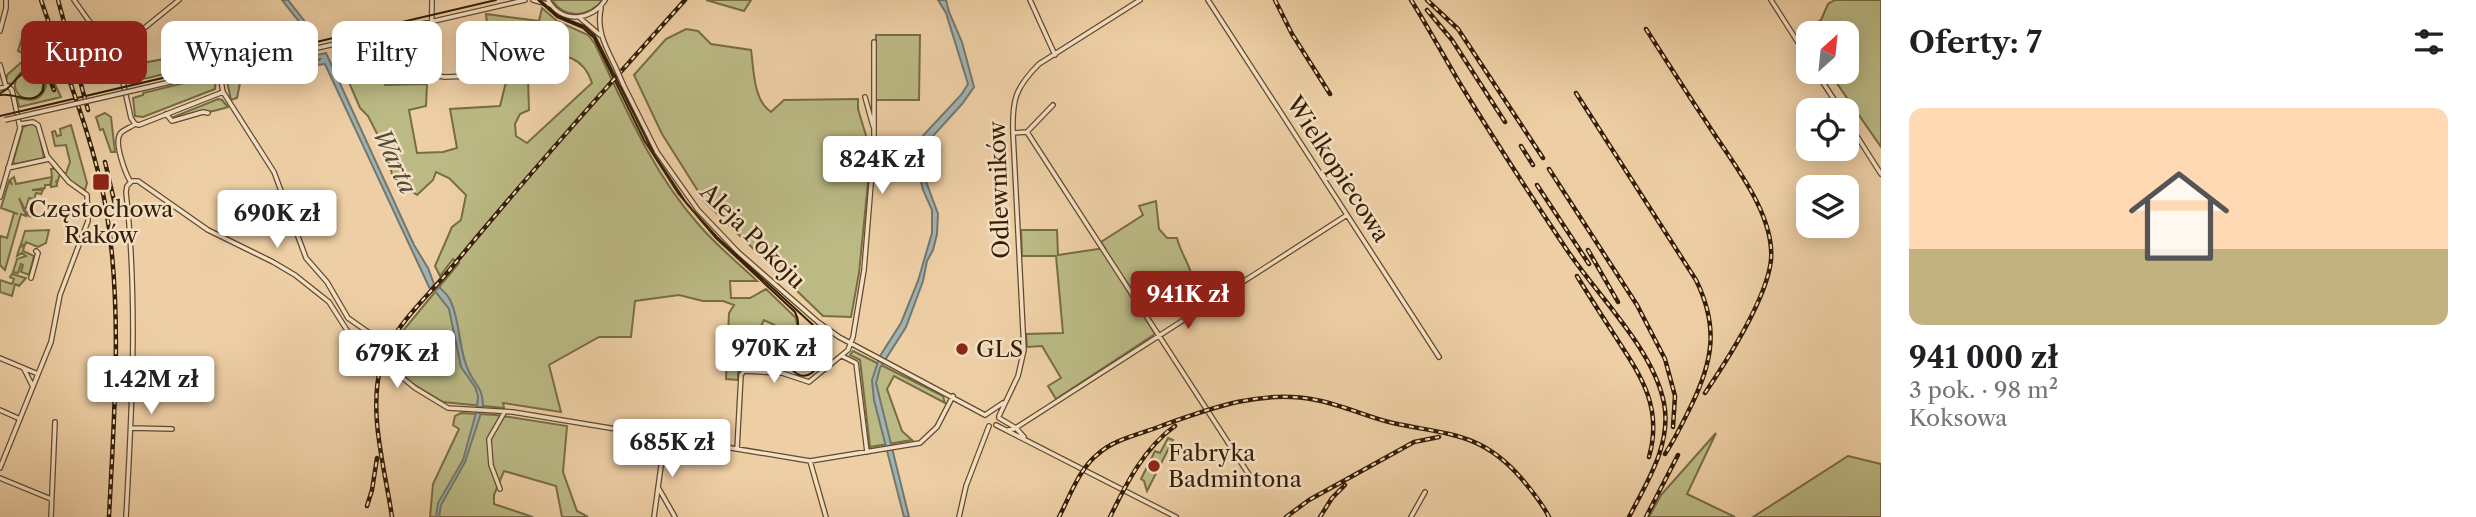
<!DOCTYPE html>
<html lang="pl">
<meta charset="utf-8">
<style>
:root{--surface:#fff;--page:#f2f2f2;--text:#202124;--muted:#757577;--accent:#8f2418}
body{margin:0;font-family:"Libre Caslon Text",serif;background:var(--page);color:var(--text);height:100vh;display:flex;flex-direction:column;font-size:26px;white-space:nowrap}
*{box-sizing:border-box;margin:0}
p{font-size:23px;color:var(--muted)}
.icon{flex:none;width:38px;height:38px;fill:none;stroke:currentColor;stroke-width:2;stroke-linecap:round;stroke-linejoin:round}
.map{position:relative;flex:1;overflow:hidden}
.panel{display:flex;flex-direction:column;background:var(--surface);width:595px}
.panel>*{flex:none}
.top-card{position:absolute;left:21px;top:21px;width:665px;height:63px;display:flex;gap:14px}
.needle{width:46px;rotate:27deg}
.fabs{position:absolute;left:1796px;top:21px;display:grid;gap:14px}
.fabs a{display:grid;place-items:center;width:63px;height:63px;border-radius:14px;background:var(--surface);box-shadow:0 4px 18px #0003;font-size:35px}
.price{position:absolute;translate:-50% -60px;padding:0 16px;border-radius:7px;background:#fff;color:#222;font-size:23px;line-height:46px;filter:drop-shadow(0 2px 4px #0008)}
.price::after{content:'';position:absolute;left:50%;top:42px;width:21px;height:16px;margin-left:-10px;background:inherit;clip-path:polygon(0 0,100% 0,50% 100%)}
.price.active{background:var(--accent);color:#fff}
ul{padding:0;list-style:none}
li{display:grid;align-content:center;gap:14px;height:371px;padding:0 28px}
li span{display:grid;place-items:center;height:217px;border-radius:14px;color:#555}
li>.icon{margin-inline-start:auto}
span .icon{width:126px;height:126px;fill:#fffc;stroke-width:1}
li b{font-size:30px}
h2{display:flex;justify-content:space-between;align-items:center;height:84px;padding:0 28px;font-size:30px}
.chip{padding:0 24px;border-radius:14px;background:var(--surface);box-shadow:0 4px 18px #0003;font-size:24px;line-height:63px}
.chip.active{background:var(--accent);color:#fff}
main{display:flex;flex:1;min-height:0}
.map>svg:first-child{display:block}
</style>
<main>
<div class="map">
<svg width="1881" height="517" viewBox="0 0 1881 517">
<rect width="100%" height="100%" fill="#eecfa5"/>
<filter id="stains"><feTurbulence type="fractalNoise" baseFrequency=".00286" numOctaves="4"/><feColorMatrix values="0 0 0 0 .2 0 0 0 0 .09 0 0 0 0 .02 0 0 0 .5 -.17"/></filter>
<radialGradient id="worn" r=".72"><stop offset=".6" stop-color="#630" stop-opacity="0"/><stop offset="1" stop-color="#630" stop-opacity=".3"/></radialGradient>
<!-- green -->
<path fill="#bbba85" stroke="#786c45" stroke-width="2" d="M 552,0 L 603,0 C 589,17 565,20 552,0 Z
M 706,0 L 751,0 L 744,11 Z
M 1835,0 L 1881,0 L 1881,147 L 1829,72 L 1846,72 L 1846,33 L 1808,33 L 1808,41 L 1801,32 L 1821,20 L 1828,4 Z
M 542,8 L 557,21 L 588,35 L 595,44 C 625,107 652,172 699,225 C 716,245 738,263 757,281 L 730,281 L 731,298 L 750,298 L 766,289 L 796,318 L 797,326 L 784,357 L 781,357 L 781,343 L 785,330 L 764,320 L 758,332 L 755,371 L 738,372 L 738,380 L 726,379 L 729,313 L 734,305 L 723,301 L 703,301 L 679,295 L 635,301 L 631,337 L 599,337 L 549,365 L 561,412 L 503,403 L 504,408 L 443,402 L 408,381 L 384,361 L 397,338 L 459,263 L 453,259 L 440,276 L 435,266 L 452,227 L 461,220 L 466,195 L 449,178 L 436,172 L 433,180 L 417,195 L 393,178 L 386,151 L 368,116 L 360,108 L 335,50 L 400,32 L 401,50 L 413,62 L 375,66 L 385,85 L 427,84 L 426,106 L 409,110 L 417,153 L 443,152 L 457,148 L 450,109 L 500,106 L 507,78 L 528,80 L 529,110 L 520,114 L 515,124 L 516,136 L 527,143 L 592,83 C 582,52 558,55 530,52 C 519,38 505,35 488,31 L 486,14 L 539,21 Z
M 686,29 L 698,31 L 711,44 L 751,50 C 754,70 753,100 771,112 L 784,100 L 858,99 L 858,109 L 871,152 L 859,273 L 851,317 L 823,316 L 705,202 L 662,134 L 634,75 L 666,39 Z
M 24,31 L 26,31 L 32,45 L 34,45 L 53,90 L 44,61 L 61,97 L 19,107 L 17,98 C 31,101 42,102 46,85 L 40,73 L 30,69 L 20,73 L 12,84 L 6,83 L 7,75 L 25,59 L 24,54 L 18,51 Z
M 876,35 L 920,35 L 919,100 L 876,100 Z
M 301,40 L 148,78 L 140,79 L 139,77 L 129,79 L 128,74 L 137,64 L 229,47 L 230,54 Z
M 317,55 L 321,59 L 317,63 L 240,83 L 237,98 L 231,100 L 226,77 L 229,73 Z
M15 85a14 14 0 1 1 28 0a14 14 0 1 1-28 0Z
M 205,78 L 216,79 L 215,89 L 143,117 L 135,116 L 133,98 L 143,95 L 143,93 Z
M 218,99 L 222,100 L 228,107 C 210,113 191,114 172,120 L 171,118 Z
M 105,113 L 111,117 L 115,152 L 111,152 L 103,129 L 100,130 L 96,117 Z
M 32,123 L 38,128 L 44,158 L 15,164 L 13,162 L 23,127 Z
M 71,125 L 87,183 L 85,190 L 70,181 L 64,173 L 66,173 L 70,162 L 66,145 L 55,146 L 52,132 L 55,131 L 57,136 L 61,135 L 60,129 Z
M 53,167 L 60,174 L 57,183 L 56,180 L 57,186 L 51,187 L 52,177 L 50,185 L 45,185 L 45,188 L 32,190 L 43,190 L 41,194 L 36,193 L 34,199 L 29,198 L 25,210 L 19,198 L 24,211 L 35,215 L 34,217 L 29,216 L 25,212 L 26,216 L 21,214 L 5,270 L 0,265 L 0,239 L 1,236 L 7,238 L 14,213 L 18,214 L 1,208 L 9,181 L 12,185 L 10,180 L 14,177 L 16,184 L 52,177 L 51,169 L 53,169 Z
M 1156,201 L 1159,229 L 1167,238 L 1177,238 C 1180,251 1187,260 1191,273 L 1182,281 L 1179,277 L 1139,307 L 1155,334 L 1056,399 L 1048,386 L 1061,378 L 1042,346 L 1027,347 L 1026,334 L 1063,333 L 1056,256 L 1022,256 L 1021,230 L 1057,230 L 1058,255 L 1105,248 L 1101,242 L 1143,215 L 1139,206 Z
M 49,230 L 46,243 L 38,247 L 26,242 L 25,245 L 21,244 L 25,231 Z
M 20,246 L 24,247 L 23,251 L 34,256 L 29,275 L 21,272 L 23,265 L 21,264 L 18,273 L 13,272 L 17,259 L 26,256 L 22,253 L 17,256 Z
M 12,274 L 26,278 L 19,286 L 15,284 L 12,296 L 0,292 L 0,280 L 12,284 L 14,279 L 10,277 Z
M 853,351 L 943,396 L 945,403 L 894,376 L 887,389 L 902,431 L 912,440 L 870,447 L 860,360 L 850,355 Z
M 461,413 L 496,415 L 567,426 L 563,472 L 577,511 L 588,517 L 562,517 L 556,486 L 504,471 L 494,495 L 494,504 L 533,517 L 430,517 L 433,484 L 459,429 L 453,425 L 455,416 Z
M 1716,433 L 1687,494 L 1735,517 L 1649,517 L 1661,495 Z
M 1168,438 L 1173,440 L 1147,491 L 1144,481 L 1141,479 L 1155,451 L 1160,453 Z
M 1848,456 L 1881,464 L 1881,517 L 1753,517 Z"/>
<!-- water -->
<path fill="#9fb3b3" stroke="#74776d" stroke-width="2" d="M 282,0 L 288,0 L 317,37 L 312,38 Z
M 938,0 L 946,0 L 949,12 L 962,42 L 974,87 L 962,104 L 922,148 L 924,176 L 938,214 L 937,234 L 933,250 L 927,261 L 923,281 L 906,327 L 880,368 L 876,383 L 909,517 L 904,517 L 874,400 L 872,380 L 880,356 L 901,323 L 918,281 L 932,233 L 932,210 L 923,190 L 916,163 L 919,140 L 961,95 L 968,84 L 946,13 Z
M 326,53 L 414,245 L 428,268 L 434,284 L 430,289 L 325,64 L 318,65 L 317,62 L 320,59 L 317,59 L 317,55 Z
M 439,287 C 444,292 448,294 451,302 C 461,324 458,350 469,372 C 477,388 483,388 483,407 L 477,407 L 478,396 L 475,387 L 461,367 L 449,309 L 435,291 Z
M 476,413 L 481,413 L 465,462 L 441,505 L 439,517 L 436,517 L 438,503 L 463,460 Z"/>
<g fill="none" stroke-linecap="round" stroke-linejoin="round">
<!-- stream -->
<path stroke="#74776d" stroke-width="2" d="M 302,68 L 318,64"/>
<defs>
<path id="minor" d="M 74,0 L 89,21 L 116,51 L 131,118 L 135,124
M 432,0 L 431,75 L 445,77 L 496,75
M 533,0 L 551,5
M 548,0 C 561,24 592,21 605,0
M 1030,0 L 1055,55
M 1208,0 L 1439,357
M 1771,0 L 1808,58
M 601,8 C 596,31 606,47 616,68
M 580,18 L 600,35
M 0,31 L 6,8 L 6,0
M 116,51 L 179,0
M 0,65 L 6,87
M 219,70 L 223,92 L 274,172 L 306,258 L 327,282 L 348,318 L 368,332 L 367,342 L 364,347
M 1816,72 L 1841,110
M 623,84 L 657,152 L 698,210 L 738,252 L 818,322 L 839,337 L 985,415
M 0,88 L 8,86 L 12,90 L 20,128 L 0,197
M 140,89 L 525,0
M 865,97 L 873,126
M 166,114 L 172,121 L 203,112 L 208,113
M 1846,119 L 1881,174
M 135,124 L 139,125 L 223,92
M 1027,132 L 1053,105
M 1013,133 L 1027,132 L 1255,484
M 8,168 L 49,159
M 130,181 C 125,172 114,143 120,134 C 122,130 132,127 135,124
M 31,278 L 38,253 L 36,251
M 842,356 L 856,363 L 867,452
M 0,358 L 38,374
M 24,369 L 33,387
M 0,410 L 20,419
M 985,415 L 1003,403
M 999,416 L 1018,376 L 1024,350 L 1013,133 C 1012,100 1015,88 1039,64 L 1140,0
M 999,418 L 1016,428 L 1024,437
M 996,425 L 1176,517
M 131,428 L 172,429
M 1008,430 L 1014,429 L 1347,215
M 737,449 L 741,375 L 744,371 L 782,373 L 809,382 L 848,350 L 853,337 L 864,270 L 874,148 L 874,42
M 810,461 L 826,517
M 0,468 L 51,342 L 60,295 L 88,221 L 87,195 L 69,182 L 47,156 L 38,125 L 33,122 L 20,124
M 0,478 L 51,499
M 500,489 L 491,465 L 489,439 L 504,413
M 659,489 L 675,517
M 51,517 L 55,422
M 126,517 C 132,409 138,300 126,192 L 127,186 L 132,181 L 138,181 L 208,230 L 273,262 L 295,275 L 329,302 L 350,335 L 415,388 L 448,408 L 513,412 L 810,461 L 920,443 L 937,427 L 953,396
M 654,517 L 665,437
M 959,517 L 966,486 L 989,426
M 1411,517 L 1425,492"/>
</defs>
<!-- minor casing -->
<use href="#minor" stroke="#624a2d" stroke-width="6"/>
<!-- minor -->
<use href="#minor" stroke="#f4e0c4" stroke-width="3.5"/>
<!-- tram -->
<path stroke="#341e05" stroke-width="2" d="M 538,0 L 557,17 L 583,28 L 594,38 L 644,140 L 678,193 L 716,238 L 795,312 C 806,333 784,344 787,364 C 807,391 820,366 828,347 L 825,336 L 717,237 L 687,204 L 654,154 L 595,36 L 584,26 L 558,16 L 540,0
M 0,93 C 16,87 17,67 37,72 L 44,81 L 43,91 C 31,107 16,92 0,95
M 0,116 L 496,0"/>
<defs>
<path id="rail" d="M 41,0 C 64,68 93,137 106,208 C 123,311 114,414 109,517
M 58,0 L 88,110
M 1275,0 L 1292,34 L 1330,94
M 1411,0 C 1428,27 1443,55 1459,82 C 1493,138 1529,193 1565,247 C 1595,293 1653,348 1664,403 C 1672,444 1647,482 1629,517
M 1427,0 L 1458,29 L 1543,158
M 1427,10 L 1452,40 L 1505,122
M 1646,29 C 1666,60 1686,92 1707,123 C 1731,161 1775,213 1771,260 C 1767,298 1726,362 1705,393
M 35,42 L 54,90
M 1576,93 L 1696,280 C 1719,327 1713,361 1691,406 C 1683,422 1675,439 1665,454
M 1521,146 L 1533,165
M 105,162 L 116,209
M 1549,169 L 1637,305 L 1665,359 L 1675,396 L 1673,427
M 1537,185 L 1589,264
M 1588,250 L 1618,302
M 1577,276 C 1589,296 1602,316 1615,336 C 1641,376 1663,407 1649,457
M 367,506 L 372,490 L 377,458
M 392,517 C 385,468 368,414 381,365 C 392,326 427,298 452,267 C 527,176 606,88 685,0
M 1059,517 C 1070,496 1079,469 1098,454 C 1114,439 1141,434 1161,426 C 1211,408 1262,389 1316,400 C 1343,405 1367,417 1393,423 C 1448,435 1481,432 1521,478 C 1532,491 1542,503 1549,517
M 1110,517 C 1126,484 1144,448 1175,426
M 1286,517 L 1309,500 L 1414,442 L 1439,437
M 1320,517 L 1332,498 L 1345,485
M 1646,517 L 1678,455"/>
</defs>
<!-- rail casing -->
<use href="#rail" stroke="#341e05" stroke-width="4.5"/>
<!-- rail -->
<use href="#rail" stroke="#f4e0c4" stroke-width="2" stroke-dasharray="5" stroke-linecap="butt"/>
<defs>
<path id="minor-bridge" d="M 616,68 L 623,84
M 5,120 L 140,89"/>
</defs>
<!-- minor-bridge casing -->
<use href="#minor-bridge" stroke="#624a2d" stroke-width="6" stroke-linecap="butt"/>
<!-- minor-bridge -->
<use href="#minor-bridge" stroke="#f4e0c4" stroke-width="3.5"/>
</g>
<!-- markers -->
<g fill="#8f2418" stroke="#f4e0c4" stroke-width="2.5">
<rect x="92" y="173" width="18" height="18" rx="3.5"/>
<circle cx="962" cy="349" r="7"/>
<circle cx="1154" cy="466" r="7"/>
</g>
<g text-anchor="middle" dominant-baseline="central" stroke-width="5" stroke-linejoin="round" paint-order="stroke">
<!-- street labels -->
<g font-size="23" fill="#341e05" stroke="#f4e0c4">
<text transform="translate(1338 169) rotate(57)">Wielkopiecowa</text>
<text transform="translate(999 190) rotate(-92)">Odlewników</text>
<text transform="translate(753 236) rotate(45)">Aleja Pokoju</text>
</g>
<!-- poi labels -->
<g font-size="23" fill="#341e05" stroke="#f4e0c4" text-anchor="start">
<text x="101" y="209" text-anchor="middle">Częstochowa<tspan x="101" dy="26">Raków</tspan></text>
<text x="976" y="349">GLS</text>
<text x="1168" y="453">Fabryka<tspan x="1168" dy="26">Badmintona</tspan></text>
</g>
<!-- water labels -->
<g font-size="24" font-style="italic" fill="#544b39" stroke="#f4e0c4">
<text transform="translate(395 161) rotate(65)">Warta</text>
</g>
</g>
<rect width="100%" height="100%" filter="url(#stains)"/>
<rect width="100%" height="100%" fill="url(#worn)"/>
</svg>
<div class="fabs">
<a><svg class="needle" viewBox="-14 -14 28 28"><path d="M0-13l5 13h-10z" fill="#e53935"/><path d="M0 13l5-13h-10z" fill="#757577"/></svg></a>
<a><svg class="icon" aria-label="locate" viewBox="0 0 24 24"><circle cx="12" cy="12" r="6"/><path d="M12 2v4M12 18v4M2 12h4M18 12h4"/></svg></a>
<a><svg class="icon" aria-label="layers" viewBox="0 0 24 24"><path d="M12 4l9 5-9 5-9-5zM3 14l9 5 9-5"/></svg></a>
</div>
<b class="price" style="left:882px;top:196px">824K zł</b>
<b class="price" style="left:277px;top:250px">690K zł</b>
<b class="price active" style="left:1188px;top:331px">941K zł</b>
<b class="price" style="left:774px;top:385px">970K zł</b>
<b class="price" style="left:397px;top:390px">679K zł</b>
<b class="price" style="left:151px;top:416px">1.42M zł</b>
<b class="price" style="left:672px;top:479px">685K zł</b>
<div class="top-card">
<a class="chip active">Kupno</a>
<a class="chip">Wynajem</a>
<a class="chip">Filtry</a>
<a class="chip">Nowe</a>
</div>
</div>
<section class="panel">
<h2>Oferty: 7<svg class="icon" aria-label="filters" viewBox="0 0 24 24"><path d="M4 7h16M4 17h16"/><circle cx="9" cy="7" r="2"/><circle cx="15" cy="17" r="2"/></svg></h2>
<ul>
<li><span style="background:linear-gradient(#ffd9b3 65%,#c2b280 0)"><svg class="icon" aria-label="home" viewBox="0 0 24 24"><path d="M3 11l9-7 9 7M6 9v11h12V9"/></svg></span><div><b>941 000 zł</b><p>3 pok. · 98 m²</p><p>Koksowa</p></div></li>
</ul>
</section>
</main>
